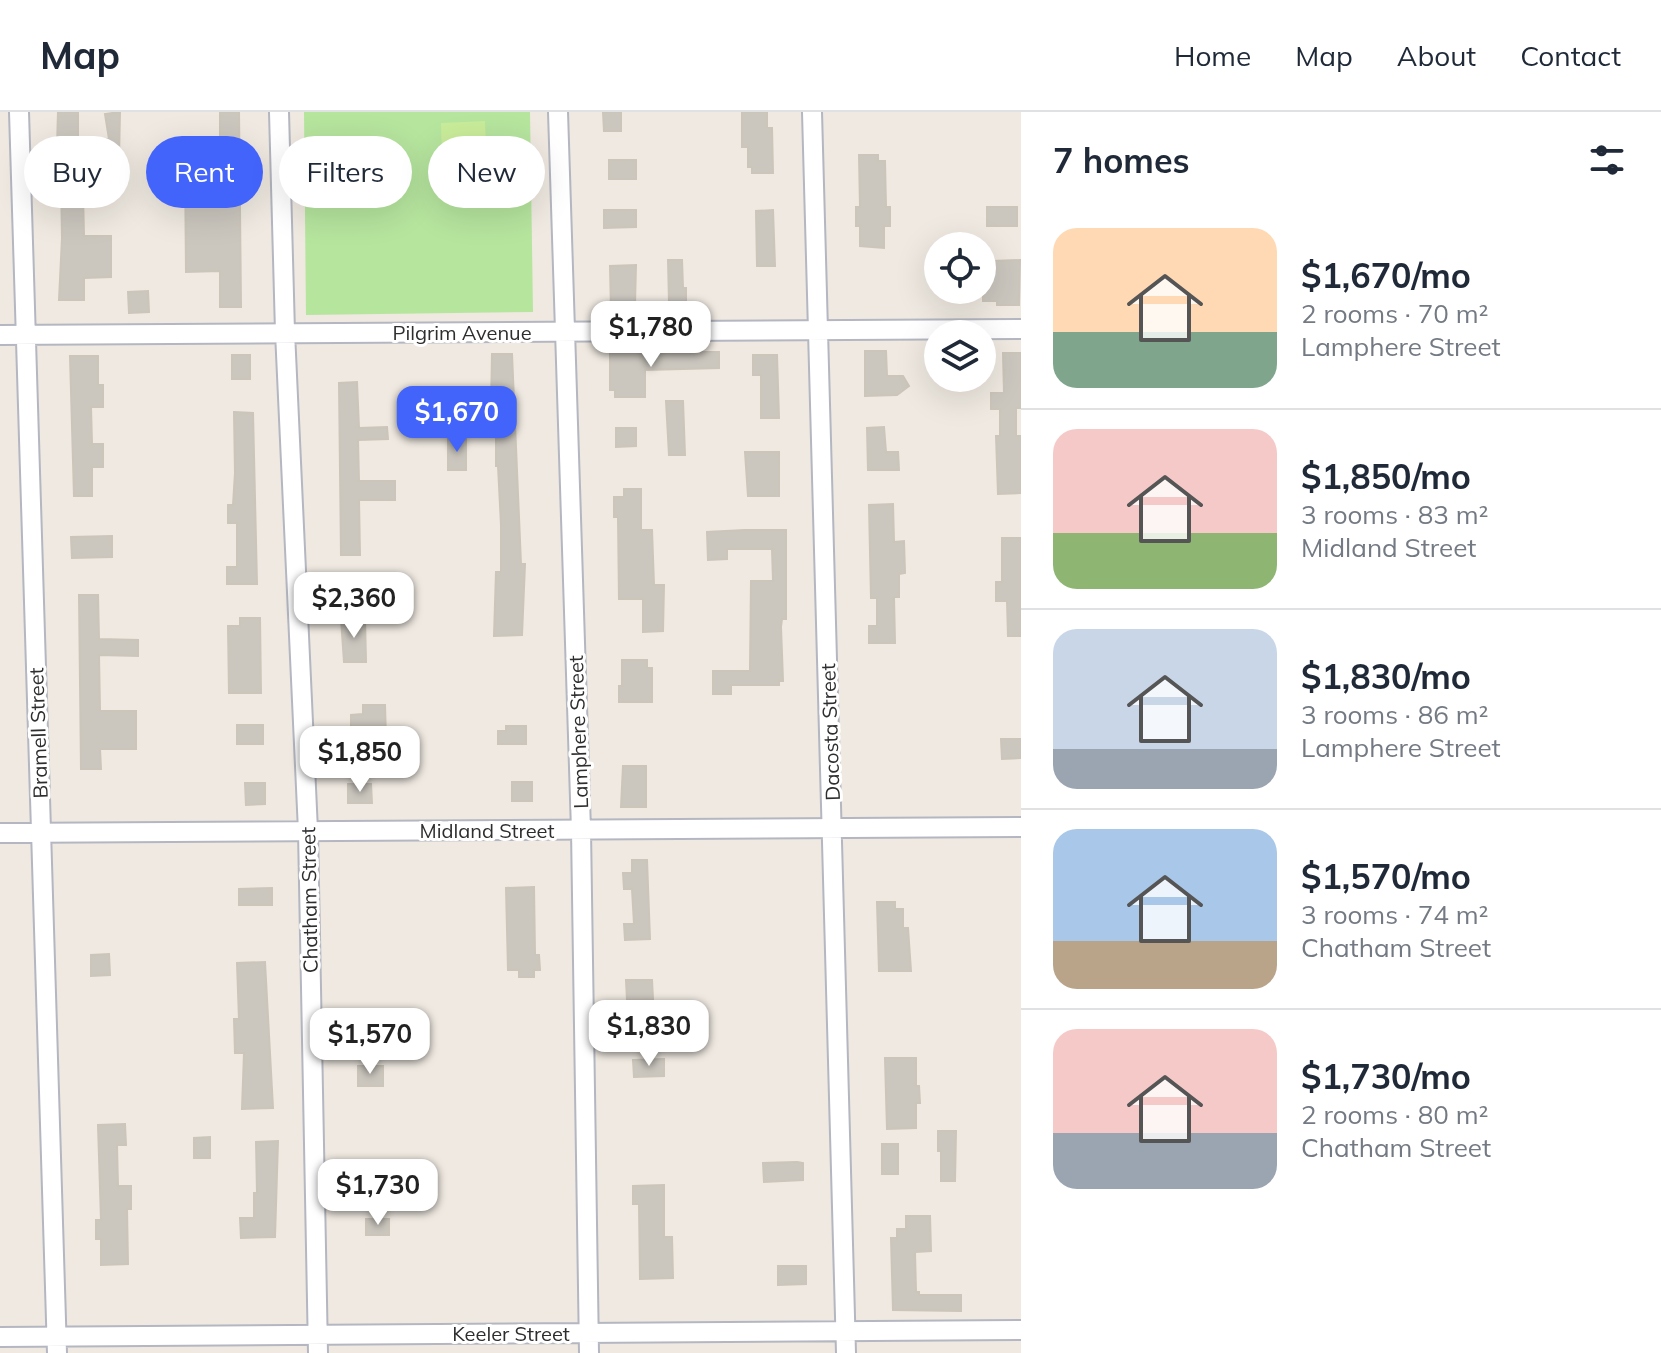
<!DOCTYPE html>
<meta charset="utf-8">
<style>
:root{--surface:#fff;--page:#f2f2f3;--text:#1f2937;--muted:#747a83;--line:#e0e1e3;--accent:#4264fb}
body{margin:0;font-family:Mulish,sans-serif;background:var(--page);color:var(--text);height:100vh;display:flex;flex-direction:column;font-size:30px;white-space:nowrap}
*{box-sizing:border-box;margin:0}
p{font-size:26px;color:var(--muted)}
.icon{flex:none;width:44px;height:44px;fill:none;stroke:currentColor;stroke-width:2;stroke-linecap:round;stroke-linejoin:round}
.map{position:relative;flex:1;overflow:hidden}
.sheet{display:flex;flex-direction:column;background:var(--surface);width:640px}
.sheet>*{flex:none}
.top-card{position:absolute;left:24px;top:24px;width:760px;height:72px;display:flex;gap:16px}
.buttons{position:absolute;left:924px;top:120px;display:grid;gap:16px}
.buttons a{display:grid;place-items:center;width:72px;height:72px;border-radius:50%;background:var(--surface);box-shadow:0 8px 32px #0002;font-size:40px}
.price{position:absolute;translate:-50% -68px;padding:0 18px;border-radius:16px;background:#fff;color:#222;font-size:26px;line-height:52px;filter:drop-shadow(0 2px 4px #0008)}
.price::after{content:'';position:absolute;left:50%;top:48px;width:24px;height:18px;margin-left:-12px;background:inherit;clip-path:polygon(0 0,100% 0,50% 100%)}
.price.current{background:var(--accent);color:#fff}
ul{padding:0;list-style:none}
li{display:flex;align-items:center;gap:24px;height:200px;padding:0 32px}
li+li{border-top:2px solid var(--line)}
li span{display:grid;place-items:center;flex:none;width:224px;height:160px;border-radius:24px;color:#555}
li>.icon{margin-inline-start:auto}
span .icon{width:96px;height:96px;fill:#fffc;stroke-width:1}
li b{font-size:34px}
h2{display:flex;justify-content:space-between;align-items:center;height:96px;padding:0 32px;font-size:34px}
.chip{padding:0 28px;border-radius:36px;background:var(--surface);box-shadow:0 8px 32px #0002;font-size:28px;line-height:72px}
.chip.current{background:var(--accent);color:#fff}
header{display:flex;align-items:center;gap:48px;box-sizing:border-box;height:112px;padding:0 40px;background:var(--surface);border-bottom:2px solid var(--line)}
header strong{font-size:38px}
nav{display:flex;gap:44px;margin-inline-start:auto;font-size:28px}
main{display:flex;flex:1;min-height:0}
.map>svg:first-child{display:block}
</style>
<header>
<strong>Map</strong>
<nav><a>Home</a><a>Map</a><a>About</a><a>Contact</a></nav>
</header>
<main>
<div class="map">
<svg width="1021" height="1241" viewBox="0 0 1021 1241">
<rect width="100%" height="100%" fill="#efe9e1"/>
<!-- green -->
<path fill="#b6e59e" d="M 304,0 L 530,0 L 533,200 L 306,203 Z"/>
<!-- pitch -->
<path fill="#c9ec9a" d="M 485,9 L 488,88 L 443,89 L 441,11 Z"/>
<!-- building -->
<path fill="#cbc7bf" stroke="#cbc5ba" stroke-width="2" d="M 58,0 L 78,0 L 78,64 L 111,64 L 111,81 L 83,82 L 84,124 L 111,124 L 111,165 L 84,166 L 84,188 L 59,188 L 62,126 L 61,68 L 56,68 Z
M 120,0 L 119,46 L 111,47 L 111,43 L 103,43 L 103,27 L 109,27 L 105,2 Z
M 220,0 L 239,0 L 241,195 L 220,195 L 220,159 L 186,160 L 185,50 L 220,50 Z
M 603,0 L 621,0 L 621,19 L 604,19 Z
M 742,0 L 767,0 L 767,16 L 772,16 L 773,61 L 752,61 L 752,55 L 748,55 L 748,35 L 742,35 Z
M 859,43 L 878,43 L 878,49 L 885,49 L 886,95 L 890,95 L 890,114 L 884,114 L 884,136 L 860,134 L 860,114 L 856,114 L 856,95 L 860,95 Z
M 609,48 L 636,48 L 636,67 L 609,67 Z
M 987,95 L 1017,95 L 1017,114 L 987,114 Z
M 604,98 L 636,98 L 636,115 L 604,116 Z
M 773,98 L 775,154 L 757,154 L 756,99 Z
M 668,148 L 682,148 L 683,176 L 686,176 L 686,190 L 669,190 Z
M 1020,148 L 1019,193 L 997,193 L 997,189 L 983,189 L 983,175 L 992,175 L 992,149 Z
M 636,153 L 635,192 L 630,192 L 630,198 L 611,198 L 610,154 Z
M 148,179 L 149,200 L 129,201 L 128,180 Z
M 865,239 L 886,239 L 887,264 L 903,264 L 909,274 L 897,283 L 865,284 Z
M 701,240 L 719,240 L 719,256 L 645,258 L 645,285 L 615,285 L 615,278 L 610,278 L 610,241 L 701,242 Z
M 1003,241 L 1021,241 L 1021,296 L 1016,296 L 1016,324 L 1021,324 L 1021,381 L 998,382 L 996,324 L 1000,324 L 1000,297 L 991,297 L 991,281 L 1004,281 Z
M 492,242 L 512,242 L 521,452 L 525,452 L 522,523 L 494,524 L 496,460 L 501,460 L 501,413 L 498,354 L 496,354 L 496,295 L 491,296 Z
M 232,243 L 250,243 L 250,267 L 232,267 Z
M 753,243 L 777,243 L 779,306 L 761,306 L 761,263 L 753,263 Z
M 70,244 L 98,244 L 98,273 L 103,273 L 103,295 L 91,295 L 92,332 L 103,332 L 103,355 L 92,355 L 92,384 L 74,384 Z
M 357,270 L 359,316 L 387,315 L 388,327 L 358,328 L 359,369 L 395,369 L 395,388 L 359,388 L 360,443 L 341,443 L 339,271 Z
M 666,289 L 683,289 L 685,343 L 669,343 Z
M 234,300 L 253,301 L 257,472 L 227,472 L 227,455 L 237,455 L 237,411 L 228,411 L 228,393 L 233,393 L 235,361 Z
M 884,315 L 886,340 L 898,340 L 899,358 L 868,358 L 867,316 Z
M 616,316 L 636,316 L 636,334 L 616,335 Z
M 448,327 L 466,327 L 466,358 L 448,358 Z
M 745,340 L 779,340 L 779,384 L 748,384 Z
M 624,377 L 641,377 L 641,418 L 652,418 L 654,473 L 664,473 L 663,519 L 643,520 L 643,487 L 619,487 L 618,405 L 614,405 L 614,385 L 624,385 Z
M 893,392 L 894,430 L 904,429 L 905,461 L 899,462 L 899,485 L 894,485 L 895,531 L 869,531 L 869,514 L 877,514 L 877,486 L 871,486 L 869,393 Z
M 745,418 L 786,418 L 786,507 L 782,507 L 781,515 L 783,569 L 779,569 L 779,573 L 731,573 L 731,582 L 713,582 L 713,559 L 750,559 L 751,469 L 773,469 L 772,437 L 727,437 L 727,447 L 708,448 L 707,420 Z
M 112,424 L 112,445 L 72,446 L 71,425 Z
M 1002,426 L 1021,426 L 1021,524 L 1008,524 L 1007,489 L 996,489 L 996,470 L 1002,470 Z
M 79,483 L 98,483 L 99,527 L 138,528 L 138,544 L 99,543 L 100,599 L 136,599 L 136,637 L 100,637 L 101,657 L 81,657 Z
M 240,506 L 260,506 L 261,581 L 229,581 L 228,514 L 240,514 Z
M 341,507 L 365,507 L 366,550 L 344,550 Z
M 622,548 L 647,548 L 647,556 L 652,556 L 652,590 L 619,590 L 619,574 L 622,574 Z
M 363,593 L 385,593 L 386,626 L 351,626 L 351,603 L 363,602 Z
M 237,613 L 263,613 L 263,632 L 237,632 Z
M 506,614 L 526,614 L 526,632 L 498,632 L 498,619 L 506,619 Z
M 1001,627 L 1021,627 L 1021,646 L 1002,647 Z
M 623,654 L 646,654 L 646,695 L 621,695 Z
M 512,670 L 532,670 L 532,689 L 512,689 Z
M 245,671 L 265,671 L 265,692 L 246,693 Z
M 348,672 L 371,672 L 372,691 L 348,691 Z
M 632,748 L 647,748 L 650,827 L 625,828 L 624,812 L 634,812 L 632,777 L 624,777 L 623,761 L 632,761 Z
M 534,775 L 535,843 L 539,843 L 540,858 L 534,858 L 534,865 L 519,865 L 519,858 L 508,858 L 506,776 Z
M 272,776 L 272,793 L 239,793 L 239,777 Z
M 877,790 L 895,790 L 895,797 L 903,797 L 903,816 L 908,816 L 911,859 L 879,859 Z
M 109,842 L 110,863 L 91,864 L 91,843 Z
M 265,850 L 273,996 L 242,997 L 244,941 L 235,941 L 234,907 L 239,907 L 237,851 Z
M 626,868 L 652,868 L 653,887 L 627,888 Z
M 885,946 L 916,946 L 916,974 L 919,974 L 920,991 L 916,991 L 916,1016 L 887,1017 Z
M 664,947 L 664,964 L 634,965 L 633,948 Z
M 358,954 L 383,954 L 383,974 L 358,974 Z
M 125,1012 L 126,1033 L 117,1033 L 118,1074 L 131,1074 L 131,1097 L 127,1097 L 128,1152 L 101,1153 L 101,1127 L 96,1127 L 96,1108 L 101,1108 L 98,1013 Z
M 938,1019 L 956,1019 L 955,1069 L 941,1069 L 941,1039 L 938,1039 Z
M 210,1025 L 210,1046 L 194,1046 L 194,1026 Z
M 278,1029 L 275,1125 L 241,1126 L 240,1106 L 254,1106 L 254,1081 L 257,1081 L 256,1030 Z
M 882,1032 L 898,1032 L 898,1062 L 882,1062 Z
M 797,1050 L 803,1051 L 803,1068 L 764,1070 L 763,1051 Z
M 664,1073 L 664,1125 L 672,1125 L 673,1166 L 640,1167 L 639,1092 L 633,1092 L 633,1074 Z
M 906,1104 L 930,1104 L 931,1139 L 915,1140 L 916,1180 L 919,1180 L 919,1183 L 961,1183 L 961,1199 L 893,1198 L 891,1126 L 897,1126 L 897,1117 L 906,1117 Z
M 366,1107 L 389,1107 L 389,1123 L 366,1123 Z
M 778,1154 L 806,1154 L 806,1172 L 778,1173 Z"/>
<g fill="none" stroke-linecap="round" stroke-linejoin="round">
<defs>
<path id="minor" d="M 19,0 L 57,1241
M 279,0 L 285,220 L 308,719 L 318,1241
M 558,0 L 581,718 L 589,1241
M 812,0 L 846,1241
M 0,223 L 1021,217
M 0,721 L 1021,715
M 0,1225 L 1021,1218"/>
</defs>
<!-- minor casing -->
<use href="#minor" stroke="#b4b7c1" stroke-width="22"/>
<!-- minor -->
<use href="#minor" stroke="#fff" stroke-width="18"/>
</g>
<g text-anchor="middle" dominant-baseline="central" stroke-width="6" stroke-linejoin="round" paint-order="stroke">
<!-- street labels -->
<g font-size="20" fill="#2e2e2e" stroke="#fff">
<text x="462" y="220">Pilgrim Avenue</text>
<text transform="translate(578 620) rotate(-92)">Lamphere Street</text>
<text transform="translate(830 620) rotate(-92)">Dacosta Street</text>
<text transform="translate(38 621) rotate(-92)">Bramell Street</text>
<text x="487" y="718">Midland Street</text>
<text transform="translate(309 788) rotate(-91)">Chatham Street</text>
<text x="511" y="1221">Keeler Street</text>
</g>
</g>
</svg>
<div class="buttons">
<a><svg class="icon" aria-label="locate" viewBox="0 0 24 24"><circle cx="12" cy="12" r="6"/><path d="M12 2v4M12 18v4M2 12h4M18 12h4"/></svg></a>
<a><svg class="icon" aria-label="layers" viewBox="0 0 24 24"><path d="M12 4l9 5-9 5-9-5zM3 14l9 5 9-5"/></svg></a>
</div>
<b class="price" style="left:651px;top:257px">$1,780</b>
<b class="price current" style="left:457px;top:342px">$1,670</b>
<b class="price" style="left:354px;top:528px">$2,360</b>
<b class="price" style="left:360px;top:682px">$1,850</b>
<b class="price" style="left:649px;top:956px">$1,830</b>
<b class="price" style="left:370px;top:964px">$1,570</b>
<b class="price" style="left:378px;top:1115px">$1,730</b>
<div class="top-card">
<a class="chip">Buy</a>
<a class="chip current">Rent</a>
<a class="chip">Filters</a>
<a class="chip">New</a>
</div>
</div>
<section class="sheet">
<h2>7 homes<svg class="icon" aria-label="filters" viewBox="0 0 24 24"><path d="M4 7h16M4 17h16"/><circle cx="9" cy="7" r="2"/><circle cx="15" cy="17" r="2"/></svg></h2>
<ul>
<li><span style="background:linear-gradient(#ffd9b3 65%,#7fa58c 0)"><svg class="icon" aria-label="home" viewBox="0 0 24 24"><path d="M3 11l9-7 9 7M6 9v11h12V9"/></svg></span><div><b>$1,670/mo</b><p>2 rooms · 70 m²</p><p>Lamphere Street</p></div></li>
<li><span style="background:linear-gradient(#f6c9c9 65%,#8fb573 0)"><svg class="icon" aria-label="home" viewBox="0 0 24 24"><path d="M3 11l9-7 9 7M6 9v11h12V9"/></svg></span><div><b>$1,850/mo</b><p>3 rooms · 83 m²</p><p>Midland Street</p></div></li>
<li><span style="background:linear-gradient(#c9d6e8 75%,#9aa5b1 0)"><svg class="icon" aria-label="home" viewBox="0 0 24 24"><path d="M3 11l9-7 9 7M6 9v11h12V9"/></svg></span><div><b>$1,830/mo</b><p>3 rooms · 86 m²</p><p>Lamphere Street</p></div></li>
<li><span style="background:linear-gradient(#a9c7e8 70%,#b9a48a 0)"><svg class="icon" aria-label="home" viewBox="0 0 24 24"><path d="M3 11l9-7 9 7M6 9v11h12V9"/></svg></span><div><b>$1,570/mo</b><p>3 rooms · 74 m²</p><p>Chatham Street</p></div></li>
<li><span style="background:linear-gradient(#f6c9c9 65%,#9aa5b1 0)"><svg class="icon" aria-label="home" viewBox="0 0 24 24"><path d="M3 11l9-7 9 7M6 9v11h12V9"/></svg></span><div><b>$1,730/mo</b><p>2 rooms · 80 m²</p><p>Chatham Street</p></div></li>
</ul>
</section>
</main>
